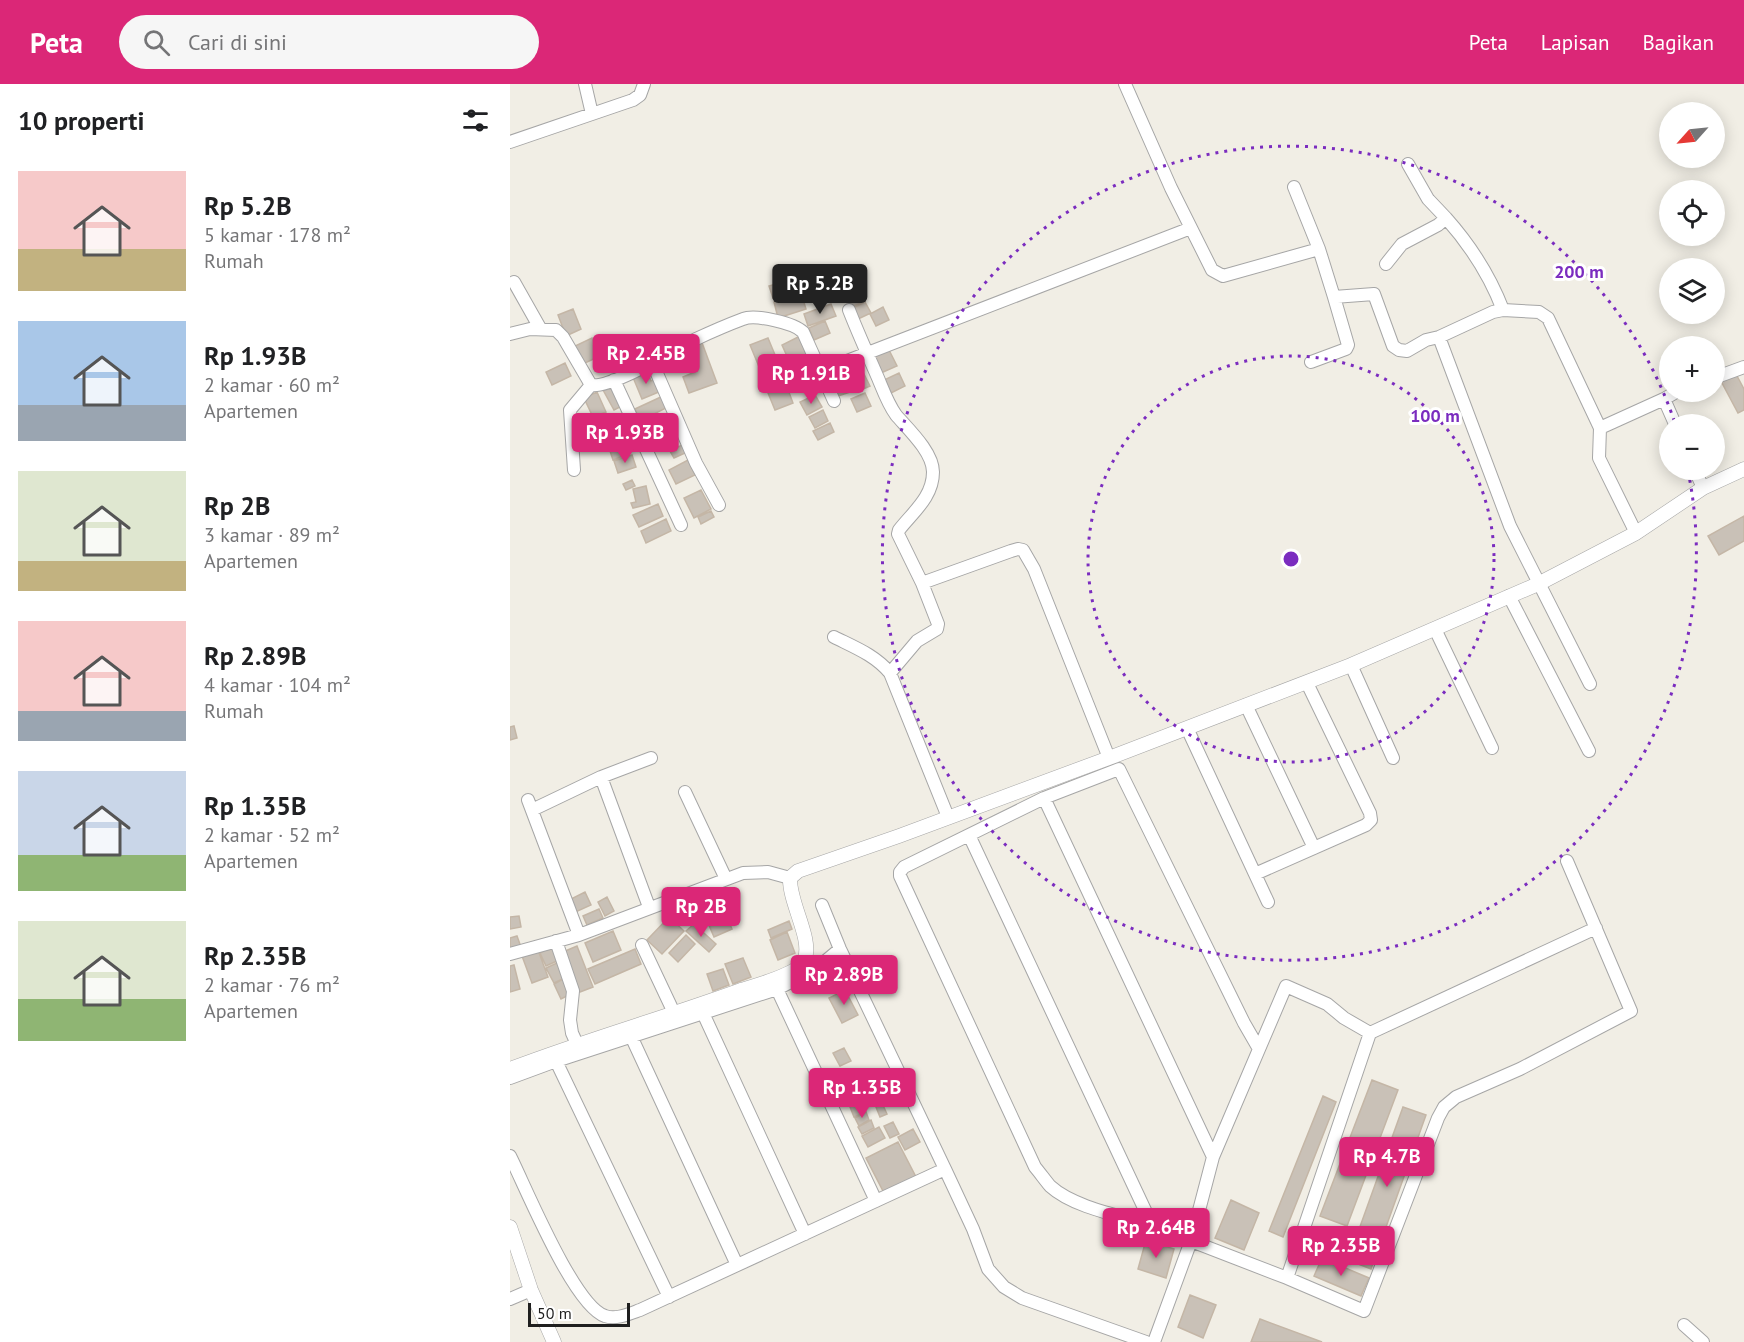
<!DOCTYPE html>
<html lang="id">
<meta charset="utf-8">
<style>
:root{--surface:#fff;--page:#f6f6f6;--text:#202124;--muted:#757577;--accent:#db2777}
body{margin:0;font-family:"PT Sans",sans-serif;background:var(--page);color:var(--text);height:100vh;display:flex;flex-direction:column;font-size:22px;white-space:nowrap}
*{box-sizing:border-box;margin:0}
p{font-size:20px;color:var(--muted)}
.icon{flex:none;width:33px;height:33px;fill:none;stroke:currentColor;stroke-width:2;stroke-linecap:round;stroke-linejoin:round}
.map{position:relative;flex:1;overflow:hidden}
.panel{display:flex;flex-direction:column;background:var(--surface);width:510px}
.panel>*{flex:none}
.needle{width:39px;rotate:243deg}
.fabs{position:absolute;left:1149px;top:18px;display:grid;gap:12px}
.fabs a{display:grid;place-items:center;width:66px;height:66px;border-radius:50%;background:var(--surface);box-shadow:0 3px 15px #0003;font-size:30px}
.scale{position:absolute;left:18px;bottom:15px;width:102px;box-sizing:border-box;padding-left:6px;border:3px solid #1f1f1f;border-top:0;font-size:16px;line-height:21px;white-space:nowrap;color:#1f1f1f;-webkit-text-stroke:4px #fff;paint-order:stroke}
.price{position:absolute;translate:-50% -51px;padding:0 14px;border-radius:6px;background:var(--accent);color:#fff;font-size:20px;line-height:39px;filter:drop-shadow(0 2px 3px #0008)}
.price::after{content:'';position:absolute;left:50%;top:36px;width:18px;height:14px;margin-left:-9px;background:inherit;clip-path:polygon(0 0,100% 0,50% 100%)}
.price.active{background:#222;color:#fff}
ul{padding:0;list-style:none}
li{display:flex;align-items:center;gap:18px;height:150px;padding:0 18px}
li span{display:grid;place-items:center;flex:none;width:168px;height:120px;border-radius:0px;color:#555}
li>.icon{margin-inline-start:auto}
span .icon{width:72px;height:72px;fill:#fffc;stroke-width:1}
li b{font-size:26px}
h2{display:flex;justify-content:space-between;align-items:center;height:72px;padding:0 18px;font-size:26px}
header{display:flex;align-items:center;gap:36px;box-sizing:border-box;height:84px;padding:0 30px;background:var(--accent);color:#fff}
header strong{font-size:28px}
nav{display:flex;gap:33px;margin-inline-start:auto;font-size:21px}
.search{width:420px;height:54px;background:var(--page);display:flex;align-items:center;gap:15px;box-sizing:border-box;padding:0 21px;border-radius:33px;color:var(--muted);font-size:22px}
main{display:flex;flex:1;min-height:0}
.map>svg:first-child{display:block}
</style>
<header>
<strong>Peta</strong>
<div class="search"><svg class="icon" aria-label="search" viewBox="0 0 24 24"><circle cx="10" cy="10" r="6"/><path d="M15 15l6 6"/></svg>Cari di sini</div>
<nav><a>Peta</a><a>Lapisan</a><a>Bagikan</a></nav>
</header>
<main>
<section class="panel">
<h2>10 properti<svg class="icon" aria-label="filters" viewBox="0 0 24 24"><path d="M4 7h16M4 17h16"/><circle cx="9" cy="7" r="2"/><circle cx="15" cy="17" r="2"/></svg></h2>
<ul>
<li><span style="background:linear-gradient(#f6c9c9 65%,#c2b280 0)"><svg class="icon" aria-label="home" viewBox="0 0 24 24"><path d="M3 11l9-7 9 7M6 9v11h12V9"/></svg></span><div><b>Rp 5.2B</b><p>5 kamar · 178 m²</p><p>Rumah</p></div></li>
<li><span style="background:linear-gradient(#a9c7e8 70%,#9aa5b1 0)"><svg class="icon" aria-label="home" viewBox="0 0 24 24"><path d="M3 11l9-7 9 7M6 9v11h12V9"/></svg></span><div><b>Rp 1.93B</b><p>2 kamar · 60 m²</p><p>Apartemen</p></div></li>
<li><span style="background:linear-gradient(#dfe7d0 75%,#c2b280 0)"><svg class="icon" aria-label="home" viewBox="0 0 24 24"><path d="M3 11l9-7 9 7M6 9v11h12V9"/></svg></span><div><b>Rp 2B</b><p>3 kamar · 89 m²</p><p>Apartemen</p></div></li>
<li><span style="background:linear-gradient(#f6c9c9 75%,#9aa5b1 0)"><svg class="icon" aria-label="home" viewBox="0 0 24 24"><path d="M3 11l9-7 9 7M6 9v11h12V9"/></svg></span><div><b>Rp 2.89B</b><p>4 kamar · 104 m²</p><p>Rumah</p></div></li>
<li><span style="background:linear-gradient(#c9d6e8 70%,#8fb573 0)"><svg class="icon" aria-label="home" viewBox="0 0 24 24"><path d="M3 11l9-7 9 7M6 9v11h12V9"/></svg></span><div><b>Rp 1.35B</b><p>2 kamar · 52 m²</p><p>Apartemen</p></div></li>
<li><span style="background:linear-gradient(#dfe7d0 65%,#8fb573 0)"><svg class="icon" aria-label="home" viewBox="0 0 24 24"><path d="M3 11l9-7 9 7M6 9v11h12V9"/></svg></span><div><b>Rp 2.35B</b><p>2 kamar · 76 m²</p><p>Apartemen</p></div></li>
</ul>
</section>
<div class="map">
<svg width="1234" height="1258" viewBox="0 0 1234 1258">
<rect width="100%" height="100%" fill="#f1eee5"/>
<!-- building -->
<path fill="#c9c1b7" stroke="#c4b6a6" stroke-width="1.5" d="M 284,195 L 287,207 L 263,214 L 259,202 Z
M 291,209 L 296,225 L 268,234 L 264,218 Z
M 352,211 L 355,217 L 342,223 L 339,217 Z
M 355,218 L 361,229 L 346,236 L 341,225 Z
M 321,220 L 326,232 L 298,242 L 294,230 Z
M 373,223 L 379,236 L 366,242 L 360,230 Z
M 63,225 L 71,245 L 56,252 L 48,231 Z
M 315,237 L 320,249 L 304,256 L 299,244 Z
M 290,252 L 300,272 L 281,281 L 272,261 Z
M 82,254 L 90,272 L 73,280 L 65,262 Z
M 258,254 L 268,278 L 250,285 L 240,261 Z
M 191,256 L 207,299 L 179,309 L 173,293 L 185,288 L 175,262 Z
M 378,264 L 387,282 L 371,289 L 363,272 Z
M 300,275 L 306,289 L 287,298 L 280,284 Z
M 348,278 L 360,302 L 346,308 L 335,284 Z
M 55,279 L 61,292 L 42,301 L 36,288 Z
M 268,279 L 283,319 L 265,326 L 249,287 Z
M 132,287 L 134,291 L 138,289 L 141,297 L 146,295 L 151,307 L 132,315 L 122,291 Z
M 389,289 L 395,302 L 381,309 L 374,296 Z
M 1226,290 L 1234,305 L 1234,326 L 1228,329 L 1211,297 Z
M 336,296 L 340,308 L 325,313 L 320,301 Z
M 100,300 L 112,322 L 104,326 L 92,304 Z
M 87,308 L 96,328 L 83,333 L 74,314 Z
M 355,309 L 361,322 L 347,328 L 341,315 Z
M 155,311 L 160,322 L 130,337 L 125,325 Z
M 305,311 L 312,323 L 297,331 L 290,318 Z
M 313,326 L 318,337 L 305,344 L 299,333 Z
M 105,334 L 109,345 L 99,349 L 94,338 Z
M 161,336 L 167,350 L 152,357 L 146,344 Z
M 320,339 L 324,348 L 308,356 L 303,347 Z
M 111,348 L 115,362 L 100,365 L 97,352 Z
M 174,360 L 177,368 L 164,374 L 160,367 Z
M 115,362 L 118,370 L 103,376 L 100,367 Z
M 122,371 L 126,383 L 108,389 L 104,377 Z
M 178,376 L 185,391 L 166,400 L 159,386 Z
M 122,396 L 125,402 L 116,406 L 113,400 Z
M 136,402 L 140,420 L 123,424 L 121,419 L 126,418 L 123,405 Z
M 191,406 L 201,425 L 184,434 L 174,414 Z
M 148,420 L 153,432 L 129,443 L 123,431 Z
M 201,427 L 204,433 L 191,440 L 188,433 Z
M 1234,432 L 1234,457 L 1209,471 L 1198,452 Z
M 156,435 L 161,447 L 136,459 L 131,447 Z
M 4,642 L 7,654 L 0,656 L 0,643 Z
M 75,808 L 81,821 L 61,830 L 55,818 Z
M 97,813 L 104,827 L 95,832 L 88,818 Z
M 181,817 L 188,835 L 170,841 L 163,823 Z
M 213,824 L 222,845 L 204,853 L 195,832 Z
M 89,825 L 93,834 L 77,841 L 73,832 Z
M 9,832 L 11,843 L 0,845 L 0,833 Z
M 159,833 L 174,847 L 152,870 L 137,856 Z
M 279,837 L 282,845 L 261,854 L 258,846 Z
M 184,840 L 206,860 L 199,868 L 176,847 Z
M 103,847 L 111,866 L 83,878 L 75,859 Z
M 277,848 L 285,869 L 268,876 L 260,856 Z
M 176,851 L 185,860 L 168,878 L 159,869 Z
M 7,852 L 11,863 L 0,866 L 0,854 Z
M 43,862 L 49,876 L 36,882 L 30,869 Z
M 67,862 L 83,903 L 70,908 L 53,868 Z
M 125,865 L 131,880 L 85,900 L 78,885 Z
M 28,866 L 38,893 L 22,899 L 12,872 Z
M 233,874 L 241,893 L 223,900 L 215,880 Z
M 49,878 L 57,893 L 44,899 L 36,884 Z
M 4,881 L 10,905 L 0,908 L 0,882 Z
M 213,885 L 219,901 L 203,907 L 197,890 Z
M 55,894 L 63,909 L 51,915 L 44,900 Z
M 335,906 L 348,931 L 332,939 L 319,914 Z
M 334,964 L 341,977 L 330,982 L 323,969 Z
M 862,996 L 888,1006 L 837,1142 L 810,1132 Z
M 363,1000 L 369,1012 L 362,1015 L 357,1003 Z
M 346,1007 L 351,1017 L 339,1022 L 335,1013 Z
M 813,1012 L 826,1018 L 773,1153 L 759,1147 Z
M 352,1018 L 356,1028 L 344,1033 L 340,1023 Z
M 372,1019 L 377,1030 L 370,1033 L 366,1023 Z
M 893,1023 L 916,1031 L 861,1185 L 838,1176 Z
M 356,1028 L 359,1036 L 349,1042 L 345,1034 Z
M 361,1036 L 364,1044 L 352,1050 L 348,1043 Z
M 383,1038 L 389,1050 L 380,1054 L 374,1042 Z
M 369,1043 L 375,1054 L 358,1063 L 352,1052 Z
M 403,1045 L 410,1058 L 395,1066 L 388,1053 Z
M 388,1058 L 406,1093 L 374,1109 L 356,1074 Z
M 721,1116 L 749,1129 L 734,1166 L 705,1154 Z
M 636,1156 L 664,1165 L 656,1194 L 628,1185 Z
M 812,1174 L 859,1194 L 851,1212 L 804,1192 Z
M 680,1211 L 706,1221 L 693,1254 L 668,1243 Z
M 750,1235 L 812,1258 L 741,1258 Z"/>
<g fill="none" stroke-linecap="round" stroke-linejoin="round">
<defs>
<path id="minor" d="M 75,0 L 82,30
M 615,0 L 661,104 L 702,186 L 713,192 L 809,165
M 0,58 L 123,16 L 130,11 L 134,0
M 898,80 L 918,115 L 936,134
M 784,103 L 809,165 L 824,213 L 864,210 L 883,262 L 889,266 L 897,267 L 916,256 L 929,253 L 983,228 L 993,226 L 1029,228 L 1038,234 L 1090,344 L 1089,374 L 1126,449
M 876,180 L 892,160 L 928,141 L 936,134 C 960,161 980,192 993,226
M 4,198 L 30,244
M 339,226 C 348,249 358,271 368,294 C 373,306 378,320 386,331 C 398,345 423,368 423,388 C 423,413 403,428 389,446 L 388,450 L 412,499 L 428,540 L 427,545 L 407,557 L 380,589
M 0,250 L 20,245 L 46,246 L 53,253 L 81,301 C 101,305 165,265 186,255 C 201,248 217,241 233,235 C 245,230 284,239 293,248 L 324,317
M 929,253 L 1000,442 L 1080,600
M 142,278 L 186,379 L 209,421
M 801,278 L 836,265 L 838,261 L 824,213
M 311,287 L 681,144
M 1204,294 L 1234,283
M 104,296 L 171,441
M 1165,340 L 1154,315 L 1166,308
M 1090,344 L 1154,315
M 64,386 L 60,326 L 81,301
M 1185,386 L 1193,404
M 412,499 L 501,467 L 508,465 L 513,466 L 524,485 L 599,674
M 999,512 L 1079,667
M 925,545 L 982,664
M 324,553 C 344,563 365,571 380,589 L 438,733
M 841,581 L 883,674
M 736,621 L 804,764
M 677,644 L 758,818
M 91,693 L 141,674
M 175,708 L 216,795
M 534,714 L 703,1073
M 18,716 L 69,851
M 22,726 L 91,693 L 139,823
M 459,751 L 642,1141 L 681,1157 L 703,1073 L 776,902 L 817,920 L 834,934 L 860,949 L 777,1194 L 681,1157 L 644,1258
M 745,790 L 856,741 L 861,736 L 860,729 L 797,599
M 312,821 L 330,865 L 435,1085
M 46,857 L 63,907 L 60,936 L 62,949 L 67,960
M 132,861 L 165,931
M 0,870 L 69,851 L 233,789 L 258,788 L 280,794
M 267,905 L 366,1117
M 193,929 L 295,1150
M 860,949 L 1086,844
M 121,952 L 227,1181
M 46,977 L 159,1213
M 0,994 L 46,977 L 267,905 L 306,885 L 330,865
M 0,1072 C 16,1104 64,1222 95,1232 C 106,1236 119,1230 130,1226 L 435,1085 L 463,1145 L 478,1185 L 494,1203 L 512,1214 L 636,1258
M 642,1141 C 612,1132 564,1124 540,1102 C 535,1096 530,1089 525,1083 L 390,792 L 390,788 L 394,783 L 534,714 L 609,685 L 734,939 L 749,965
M 777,1194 L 854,1227 L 928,1034 L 934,1023 L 946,1013 L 1010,985 L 1121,927 L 1057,777
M 0,1215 L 21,1206
M 1174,1241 L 1193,1258"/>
<path id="tertiary" d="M 0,985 C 76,956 154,934 231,906 C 247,901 278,893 290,882 C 292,880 294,876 295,874 C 302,854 279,818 280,794 L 288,787 L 389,752 L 599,674 L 841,581 L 1028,500 L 1126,449 L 1193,404 L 1234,385
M 0,1143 L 21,1206 L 44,1258"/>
</defs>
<!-- minor casing -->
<use href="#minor" stroke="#a6a6a6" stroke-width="14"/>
<!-- tertiary casing -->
<use href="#tertiary" stroke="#a6a6a6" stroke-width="15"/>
<!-- minor -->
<use href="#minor" stroke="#fff" stroke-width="12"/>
<!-- tertiary -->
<use href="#tertiary" stroke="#fff" stroke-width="14"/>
</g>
<!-- distance rings -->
<g fill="none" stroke="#7b2cbf" stroke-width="3" stroke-dasharray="3 6">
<circle cx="781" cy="475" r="203"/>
<path d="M1178 387A407 407 0 1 1 1165 339"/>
</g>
<circle cx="781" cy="475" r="9" fill="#7b2cbf" stroke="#fff" stroke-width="3"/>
<g font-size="18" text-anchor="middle" font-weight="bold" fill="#7b2cbf" stroke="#fff" stroke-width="6" stroke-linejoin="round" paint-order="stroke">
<text x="1069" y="194">200 m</text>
<text x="925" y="338">100 m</text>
</g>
</svg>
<div class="fabs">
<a><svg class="needle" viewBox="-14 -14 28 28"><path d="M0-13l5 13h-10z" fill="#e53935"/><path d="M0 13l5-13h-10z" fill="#757577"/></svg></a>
<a><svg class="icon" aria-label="locate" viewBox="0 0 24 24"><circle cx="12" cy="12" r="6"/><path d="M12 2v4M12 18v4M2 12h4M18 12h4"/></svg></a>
<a><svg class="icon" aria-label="layers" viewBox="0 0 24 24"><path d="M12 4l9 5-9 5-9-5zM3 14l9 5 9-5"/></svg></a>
<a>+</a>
<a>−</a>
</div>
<div class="scale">50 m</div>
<b class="price active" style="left:310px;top:231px">Rp 5.2B</b>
<b class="price" style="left:136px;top:301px">Rp 2.45B</b>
<b class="price" style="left:301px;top:321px">Rp 1.91B</b>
<b class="price" style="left:115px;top:380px">Rp 1.93B</b>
<b class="price" style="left:191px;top:854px">Rp 2B</b>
<b class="price" style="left:334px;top:922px">Rp 2.89B</b>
<b class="price" style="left:352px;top:1035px">Rp 1.35B</b>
<b class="price" style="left:877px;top:1104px">Rp 4.7B</b>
<b class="price" style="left:646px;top:1175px">Rp 2.64B</b>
<b class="price" style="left:831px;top:1193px">Rp 2.35B</b>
</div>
</main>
